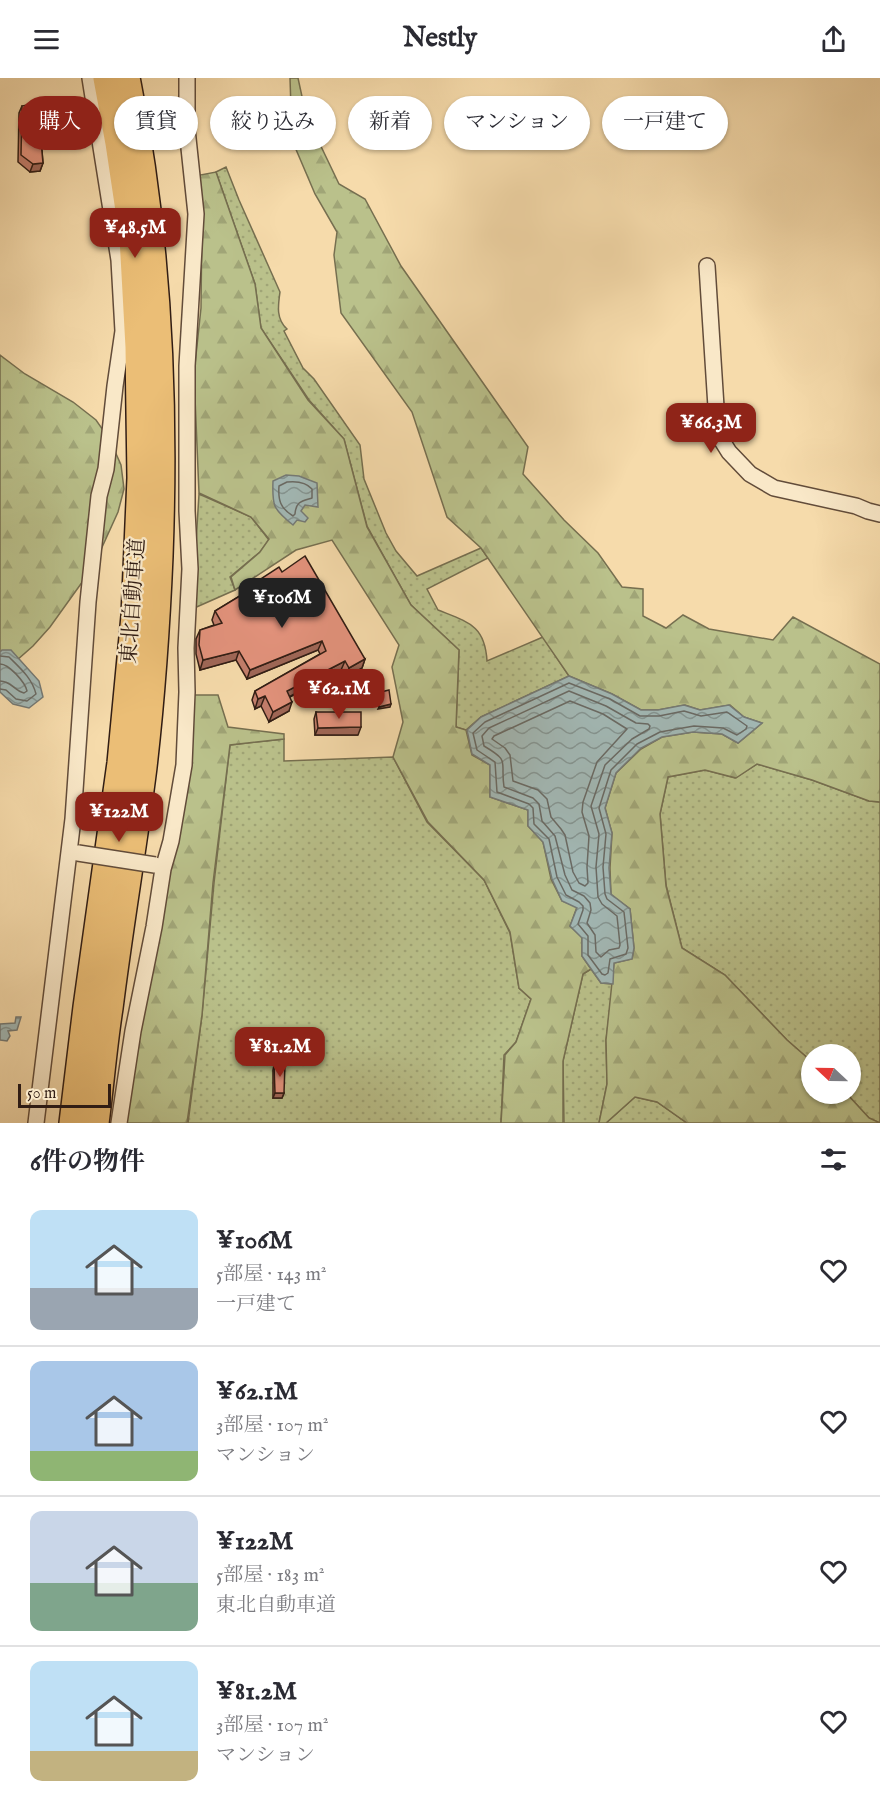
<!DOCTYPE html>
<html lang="ja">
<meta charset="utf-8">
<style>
:root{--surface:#fff;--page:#f2f2f3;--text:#2b2b33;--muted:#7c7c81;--line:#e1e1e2;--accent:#8f2418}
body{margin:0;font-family:"IM FELL English","Noto Serif JP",serif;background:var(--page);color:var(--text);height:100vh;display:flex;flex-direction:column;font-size:22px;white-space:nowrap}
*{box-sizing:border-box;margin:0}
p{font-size:20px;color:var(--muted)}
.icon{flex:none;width:33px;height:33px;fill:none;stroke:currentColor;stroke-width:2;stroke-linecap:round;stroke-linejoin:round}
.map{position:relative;height:1045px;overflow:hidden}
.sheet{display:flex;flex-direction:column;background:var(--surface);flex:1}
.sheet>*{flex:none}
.banner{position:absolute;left:18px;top:18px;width:844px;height:54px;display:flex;gap:12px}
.needle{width:39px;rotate:292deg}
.tools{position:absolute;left:801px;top:966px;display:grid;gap:12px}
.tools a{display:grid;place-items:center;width:60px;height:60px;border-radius:50%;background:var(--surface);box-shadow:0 2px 4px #0004;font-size:30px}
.scale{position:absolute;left:18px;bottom:15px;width:93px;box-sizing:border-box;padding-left:6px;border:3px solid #311d14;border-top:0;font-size:16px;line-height:21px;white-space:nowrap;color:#311d14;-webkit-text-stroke:4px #f9e8c8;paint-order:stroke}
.price{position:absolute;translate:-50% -51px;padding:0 14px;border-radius:12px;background:var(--accent);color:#fff;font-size:20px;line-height:39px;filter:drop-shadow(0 2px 3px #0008)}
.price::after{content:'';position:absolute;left:50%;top:36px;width:18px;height:14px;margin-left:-9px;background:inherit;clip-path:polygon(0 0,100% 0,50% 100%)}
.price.selected{background:#222;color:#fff}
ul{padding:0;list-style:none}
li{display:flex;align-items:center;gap:18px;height:150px;padding:0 30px}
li+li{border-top:2px solid var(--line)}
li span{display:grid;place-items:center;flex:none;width:168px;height:120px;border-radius:12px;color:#555}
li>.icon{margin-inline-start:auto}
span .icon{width:72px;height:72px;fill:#fffc;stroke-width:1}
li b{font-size:26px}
h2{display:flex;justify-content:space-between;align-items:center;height:72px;padding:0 30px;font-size:26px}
.pill{padding:0 21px;border-radius:27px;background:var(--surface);box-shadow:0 2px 4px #0004;font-size:21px;line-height:54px}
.pill.selected{background:var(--accent);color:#fff}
header{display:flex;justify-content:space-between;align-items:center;height:78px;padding:0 30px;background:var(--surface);font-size:27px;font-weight:800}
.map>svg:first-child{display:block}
</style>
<header><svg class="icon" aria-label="menu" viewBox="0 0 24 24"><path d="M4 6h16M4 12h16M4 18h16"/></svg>Nestly<svg class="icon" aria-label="share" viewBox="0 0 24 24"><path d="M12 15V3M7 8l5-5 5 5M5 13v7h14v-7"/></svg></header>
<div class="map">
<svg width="880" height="1045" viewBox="0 0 880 1045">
<defs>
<pattern id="grass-dots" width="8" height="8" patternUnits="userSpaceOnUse" patternTransform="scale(1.5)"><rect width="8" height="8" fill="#bac18b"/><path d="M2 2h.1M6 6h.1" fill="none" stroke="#a0a577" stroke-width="1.8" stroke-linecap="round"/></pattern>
<pattern id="forest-firs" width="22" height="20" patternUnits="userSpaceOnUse" patternTransform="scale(1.5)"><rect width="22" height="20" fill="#bac18b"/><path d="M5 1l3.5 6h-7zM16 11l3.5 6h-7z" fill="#a0a577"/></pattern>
<pattern id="water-waves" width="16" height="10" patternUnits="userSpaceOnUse" patternTransform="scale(1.5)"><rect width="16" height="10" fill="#a2b8b5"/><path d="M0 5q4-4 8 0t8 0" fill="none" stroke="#859592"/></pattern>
</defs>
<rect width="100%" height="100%" fill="#f6dbab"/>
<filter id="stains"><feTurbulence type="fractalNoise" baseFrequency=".00333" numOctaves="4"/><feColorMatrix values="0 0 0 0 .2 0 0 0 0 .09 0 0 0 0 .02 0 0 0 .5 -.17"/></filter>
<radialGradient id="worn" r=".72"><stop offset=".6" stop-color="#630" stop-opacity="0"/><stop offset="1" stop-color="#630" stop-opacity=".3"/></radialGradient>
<!-- grass -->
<path fill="url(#grass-dots)" stroke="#766f50" stroke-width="1.5" d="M 226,89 L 239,122 L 280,214 C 278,228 276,241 287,251 L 284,253 L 303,290 L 314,301 L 360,367 L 364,401 L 386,455 L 396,473 L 417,498 L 481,470 L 488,480 L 427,511 L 438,532 C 468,544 485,547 487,583 L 543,559 L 569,598 L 481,639 L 466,652 L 456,649 L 459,572 L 411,527 L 367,448 L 344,361 L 309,322 L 261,250 L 255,206 L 216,94 Z
M 199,416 L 251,439 L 269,462 L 260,474 L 230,499 L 235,512 L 192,531 Z
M 284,661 L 284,683 L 393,679 L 427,744 L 484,802 L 510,855 L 519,910 L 531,921 L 516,964 L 504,977 L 501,1045 L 188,1045 L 202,937 L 214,805 L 230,667 Z
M 757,686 L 812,702 L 869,723 L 880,724 L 880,1045 L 869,1040 L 847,1016 L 850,1016 L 850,976 L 812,976 L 811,983 L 787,962 L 725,897 L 682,870 L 666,807 L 660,736 L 668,699 L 705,692 L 735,700 Z
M 591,891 L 601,905 L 613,906 L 606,962 L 607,1006 L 599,1045 L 564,1045 L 563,983 L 583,896 Z
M 635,1019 L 657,1024 L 687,1045 L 606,1045 Z"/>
<!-- forest -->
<path fill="url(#forest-firs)" stroke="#766f50" stroke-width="1.5" d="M 290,0 L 298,0 L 306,37 L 339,106 L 365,121 L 401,188 L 528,369 L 523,396 L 564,442 L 598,475 L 622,509 L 643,511 L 643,538 L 666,550 L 683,537 L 709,551 L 773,562 L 793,539 L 880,586 L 880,724 L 869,723 L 812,702 L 757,686 L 736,700 L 705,692 L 668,699 L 660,736 L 666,808 L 682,870 L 725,897 L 787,962 L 811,983 L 812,1016 L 847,1016 L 869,1040 L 880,1045 L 687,1045 L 657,1024 L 635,1019 L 606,1045 L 599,1045 L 607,1006 L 606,962 L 614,885 L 632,881 L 634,870 L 630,831 L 611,817 L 610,790 L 612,755 L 605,730 L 616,695 L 641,671 L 662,659 L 693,654 L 722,656 L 738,665 L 762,645 L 744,639 L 730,627 L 700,632 L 685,627 L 658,632 L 641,632 L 612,616 L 569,598 L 481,470 L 447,439 L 412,334 L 341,235 L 334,177 L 337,154 L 315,116 L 292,62 Z
M 216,94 L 255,206 L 261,250 L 308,322 L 344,361 L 367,449 L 411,527 L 459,572 L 456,649 L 466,652 L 472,677 L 490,687 L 490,719 L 528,732 L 528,748 L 543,764 L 551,801 L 562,823 L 577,829 L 570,848 L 582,859 L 582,878 L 591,891 L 583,896 L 563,983 L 563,1045 L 501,1045 L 505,977 L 516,964 L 531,921 L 519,910 L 510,854 L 484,802 L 428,744 L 393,679 L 403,644 L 392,589 L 399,567 L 332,462 L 296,472 L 235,512 L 231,499 L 260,474 L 269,461 L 251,439 L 199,415 L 194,296 L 201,230 L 202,137 L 200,97 Z
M 0,277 L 25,296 L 73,324 L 96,342 L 110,362 L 121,387 L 124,411 L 118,434 L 93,489 L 50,549 L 33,568 L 0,597 Z
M 192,617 L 218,617 L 228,649 L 284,656 L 284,661 L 230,667 L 213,805 L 202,937 L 187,1045 L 123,1045 Z"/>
<!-- water -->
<path fill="url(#water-waves)" stroke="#757a75" stroke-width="1.5" d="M 286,397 L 299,398 L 317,405 L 318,429 L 305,427 L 301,433 L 308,440 L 305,444 L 297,442 L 293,447 C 273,431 272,428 273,403 Z
M 2,572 L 11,572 L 39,603 L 43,619 L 29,630 L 13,626 L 0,614 L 0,574 Z
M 569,598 L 612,616 L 641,632 L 658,632 L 684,627 L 700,632 L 729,627 L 744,639 L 762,645 L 738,665 L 722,656 L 693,654 L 662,659 L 641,670 L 616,695 L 605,730 L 612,755 L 609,790 L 611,816 L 630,831 L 634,870 L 632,881 L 614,885 L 613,906 L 601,905 L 582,878 L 582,860 L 570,848 L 577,830 L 562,823 L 552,801 L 543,764 L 528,748 L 528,732 L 490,719 L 490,687 L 472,676 L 467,652 L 481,639 Z
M 16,939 L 21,939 L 17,952 L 8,953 L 10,958 L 7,963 L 0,962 L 0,946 L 15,945 Z"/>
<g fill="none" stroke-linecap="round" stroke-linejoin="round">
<!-- shore -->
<path stroke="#6a6a64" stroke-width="1.5" d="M 287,404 C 296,403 306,404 312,411 L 312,420 C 302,423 296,423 295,436 L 293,438 C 280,430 278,422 279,408 Z
M 0,578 L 9,579 C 20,590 32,600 36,616 L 27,623 L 16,621 L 6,612 L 0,611
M 0,586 C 9,586 25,604 27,613 L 24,615 C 15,613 11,603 0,603
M 569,605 L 610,621 L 640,638 L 659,638 L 684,633 L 701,638 L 727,634 L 747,648 L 746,651 L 737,657 L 723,650 L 694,648 L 660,654 L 637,666 L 611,692 L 599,730 L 606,756 L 603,789 L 605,816 L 607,821 L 624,834 L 628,870 L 626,876 L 610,881 L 608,895 L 605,897 L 602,896 L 588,877 L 588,858 L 578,846 L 583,832 L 583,828 L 579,824 L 566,817 L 557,799 L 549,761 L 534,746 L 533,730 L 529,726 L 497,714 L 495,684 L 477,672 L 473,655 L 485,644 Z
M 569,613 L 606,628 L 636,645 L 648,646 L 650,648 L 649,651 L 632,661 L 605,687 L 591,728 L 599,756 L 596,789 L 598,819 L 602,826 L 617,838 L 620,867 L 619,870 L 609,872 L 601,879 L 596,874 L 595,857 L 587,845 L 591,832 L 590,825 L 584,818 L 572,812 L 565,797 L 555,758 L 542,743 L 539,726 L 533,720 L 504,709 C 500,682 511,684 484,668 L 482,658 L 489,650 Z
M 570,623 L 603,636 L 627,651 L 597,684 L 583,724 L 582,734 L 589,758 L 587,789 L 588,805 L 585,808 L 579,805 L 573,794 L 565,757 L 561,751 L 551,739 L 547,721 L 538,712 L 513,703 L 510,677 L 505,670 L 492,661 L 494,658 Z"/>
<!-- street-tunnel -->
<path stroke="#cfb58d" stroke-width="15" stroke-dasharray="15 8" stroke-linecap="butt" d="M 129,52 L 164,47"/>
<defs>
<path id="street" d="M 164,47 L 187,51
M 707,188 L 716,329 L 719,358 L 729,374 L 750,396 L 774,410 L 856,428 L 868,433 L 880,436
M 36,1045 L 73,741 L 88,524 L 99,418 L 106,391 L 115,308 L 123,253 L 119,182 L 90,0
M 119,1045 L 133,953 L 154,849 L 163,791 L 171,763 L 184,687 L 187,614 L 186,570 L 190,491 L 187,433 L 187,288 L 196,136 L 187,51 L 187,0"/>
<path id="highway" d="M 73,1045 L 87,929 L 121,685 L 135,538 L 141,400 L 139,269 L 133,159 L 119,65 L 107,0
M 95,1045 C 100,1007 103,968 109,930 C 119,849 133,769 143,689 C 151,619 156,549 159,478 C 165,318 158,158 126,0"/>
</defs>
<!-- street casing -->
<use href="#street" stroke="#624c3a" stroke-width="18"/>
<!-- highway casing -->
<use href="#highway" stroke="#311d14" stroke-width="30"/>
<!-- street -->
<use href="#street" stroke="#f9e8c8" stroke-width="15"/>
<!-- highway -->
<use href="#highway" stroke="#ebbe76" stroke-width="27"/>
<defs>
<path id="street-bridge" d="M 78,775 L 155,787"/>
</defs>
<!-- street-bridge casing -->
<use href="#street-bridge" stroke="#624c3a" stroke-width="18" stroke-linecap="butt"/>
<!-- street-bridge -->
<use href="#street-bridge" stroke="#f9e8c8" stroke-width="15"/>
</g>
<!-- wall -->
<path fill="#c47e6c" stroke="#311d14" stroke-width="1.5" d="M 22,28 L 49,38 L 46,46 L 40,47 L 43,85 L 40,93 L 30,94 L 18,84 L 19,35 Z
M 282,494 L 365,581 L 362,590 L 346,600 L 341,592 L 290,619 L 289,633 L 269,644 L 261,628 L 255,631 L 252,622 L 255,613 L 320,576 L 318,572 L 247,601 L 236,582 L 200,592 L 196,576 L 196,561 L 200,552 L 214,547 L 212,542 L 215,533 L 240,518 L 241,514 Z
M 316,634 L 358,657 L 315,657 L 314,641 Z
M 274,987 L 284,1015 L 282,1020 L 273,1020 L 273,992 Z"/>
<!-- shaded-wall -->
<path fill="#a06758" stroke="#311d14" stroke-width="1.5" d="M 49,38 L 46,46 L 36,48 L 39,40 Z
M 43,85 L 40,93 L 30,94 L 33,86 Z
M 322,563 L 318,572 L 247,601 L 250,592 Z
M 239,573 L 236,582 L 200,592 L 203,582 Z
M 365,581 L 362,590 L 346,600 L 349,590 Z
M 345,583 L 341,592 L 283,622 L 287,613 Z
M 265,618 L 261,628 L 255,631 L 258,621 Z
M 292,624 L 289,633 L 269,644 L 273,634 Z
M 391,626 L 390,629 L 378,631 L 379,629 Z
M 361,649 L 358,657 L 315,657 L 318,650 Z
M 275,1015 L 284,1015 L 282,1020 L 273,1020 Z"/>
<!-- building -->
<path fill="#e4937d" stroke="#311d14" stroke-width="1.5" d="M 45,23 L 49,38 L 39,40 L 43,85 L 33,86 L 21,77 L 22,28 Z
M 305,478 L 365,581 L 349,590 L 345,583 L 287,613 L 292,624 L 273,634 L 265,618 L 258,621 L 255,613 L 326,573 L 322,563 L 250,592 L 239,573 L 203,582 L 199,567 L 200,552 L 222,545 L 215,533 L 243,516 L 241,514 L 279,489 L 282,494 Z
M 389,612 L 391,626 L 379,629 L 377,615 Z
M 316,634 L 361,634 L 361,649 L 318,650 Z
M 285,985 L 284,1015 L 275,1015 L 274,987 Z"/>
<g text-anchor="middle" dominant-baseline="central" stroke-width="4.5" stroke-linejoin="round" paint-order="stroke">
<!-- street labels -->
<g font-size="21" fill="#311d14" stroke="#f9e8c8">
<text transform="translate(134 523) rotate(-86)">東北自動車道</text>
</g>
</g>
<rect width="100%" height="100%" filter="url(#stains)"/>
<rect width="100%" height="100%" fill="url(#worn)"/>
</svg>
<div class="tools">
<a><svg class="needle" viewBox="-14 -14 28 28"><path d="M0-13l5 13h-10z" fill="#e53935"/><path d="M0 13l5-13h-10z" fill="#7c7c81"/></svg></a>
</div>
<div class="scale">50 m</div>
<b class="price" style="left:135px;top:181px">¥48.5M</b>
<b class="price" style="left:711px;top:376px">¥66.3M</b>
<b class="price selected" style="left:282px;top:551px">¥106M</b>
<b class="price" style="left:339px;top:642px">¥62.1M</b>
<b class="price" style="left:119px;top:765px">¥122M</b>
<b class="price" style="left:280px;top:1000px">¥81.2M</b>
<div class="banner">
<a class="pill selected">購入</a>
<a class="pill">賃貸</a>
<a class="pill">絞り込み</a>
<a class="pill">新着</a>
<a class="pill">マンション</a>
<a class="pill">一戸建て</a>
</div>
</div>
<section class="sheet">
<h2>6件の物件<svg class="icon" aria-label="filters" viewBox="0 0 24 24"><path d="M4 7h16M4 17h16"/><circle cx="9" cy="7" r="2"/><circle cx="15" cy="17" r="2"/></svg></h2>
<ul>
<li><span style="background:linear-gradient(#bfe0f5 65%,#9aa5b1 0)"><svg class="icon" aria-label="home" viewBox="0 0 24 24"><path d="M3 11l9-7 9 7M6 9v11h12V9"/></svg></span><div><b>¥106M</b><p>5部屋 · 143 m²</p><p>一戸建て</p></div><svg class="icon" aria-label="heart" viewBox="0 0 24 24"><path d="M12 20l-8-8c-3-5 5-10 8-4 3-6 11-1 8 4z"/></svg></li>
<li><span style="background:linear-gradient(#a9c7e8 75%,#8fb573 0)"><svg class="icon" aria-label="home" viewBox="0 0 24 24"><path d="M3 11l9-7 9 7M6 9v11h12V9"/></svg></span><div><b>¥62.1M</b><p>3部屋 · 107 m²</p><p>マンション</p></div><svg class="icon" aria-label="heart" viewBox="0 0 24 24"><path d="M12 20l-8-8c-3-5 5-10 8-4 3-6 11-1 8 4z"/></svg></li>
<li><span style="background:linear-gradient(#c9d6e8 60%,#7fa58c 0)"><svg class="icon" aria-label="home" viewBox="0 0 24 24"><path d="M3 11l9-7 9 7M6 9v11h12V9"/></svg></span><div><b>¥122M</b><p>5部屋 · 183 m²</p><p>東北自動車道</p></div><svg class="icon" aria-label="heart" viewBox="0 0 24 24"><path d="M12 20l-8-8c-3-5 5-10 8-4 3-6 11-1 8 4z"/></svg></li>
<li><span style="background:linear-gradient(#bfe0f5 75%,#c2b280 0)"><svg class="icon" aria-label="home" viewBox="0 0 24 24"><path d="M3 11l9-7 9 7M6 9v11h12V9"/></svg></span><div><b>¥81.2M</b><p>3部屋 · 107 m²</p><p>マンション</p></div><svg class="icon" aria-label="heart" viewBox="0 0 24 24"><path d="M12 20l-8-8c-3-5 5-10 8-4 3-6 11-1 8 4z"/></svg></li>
</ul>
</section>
